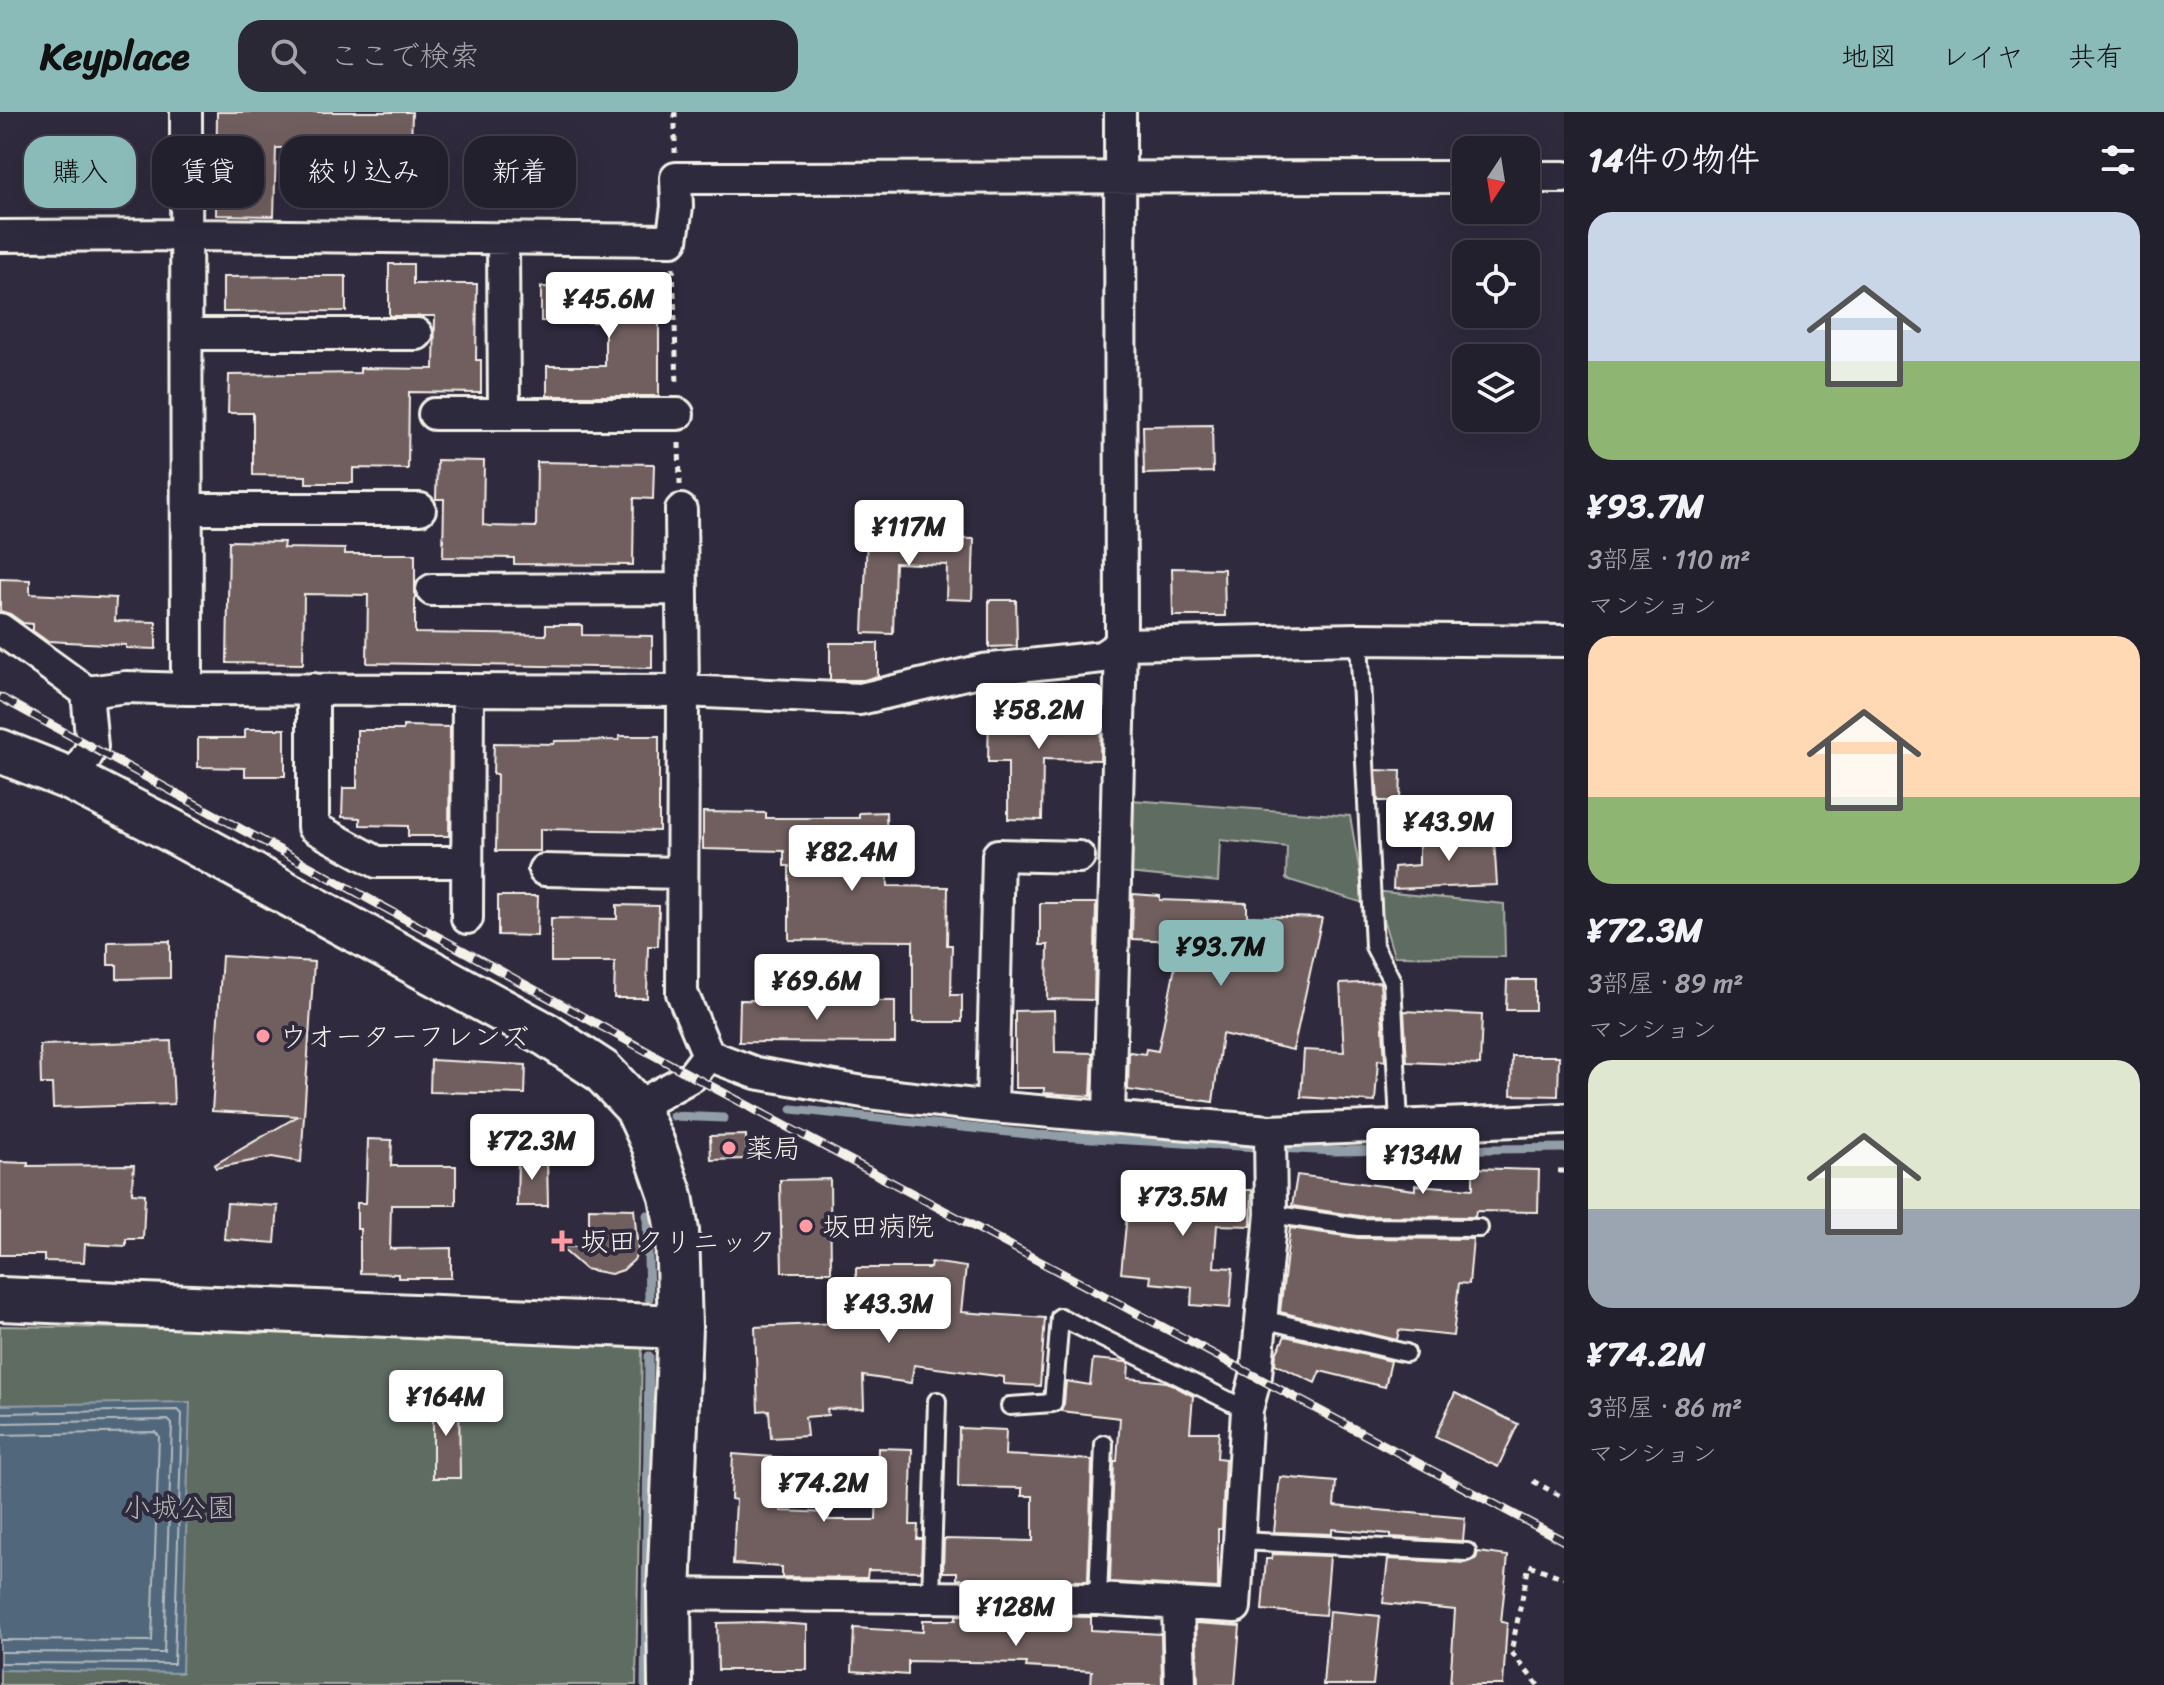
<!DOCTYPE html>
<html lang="ja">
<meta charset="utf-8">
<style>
:root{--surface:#23202e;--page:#2b2836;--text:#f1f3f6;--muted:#a3a3aa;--line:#403e4a;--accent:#8bbbb9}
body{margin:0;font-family:Sriracha,"Klee One",sans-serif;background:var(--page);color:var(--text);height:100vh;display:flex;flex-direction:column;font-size:30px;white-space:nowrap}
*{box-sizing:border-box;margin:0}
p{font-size:26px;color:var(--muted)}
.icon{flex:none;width:44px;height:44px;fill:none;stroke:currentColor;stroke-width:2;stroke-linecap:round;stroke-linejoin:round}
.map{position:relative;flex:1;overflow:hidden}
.drawer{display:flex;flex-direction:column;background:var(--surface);width:600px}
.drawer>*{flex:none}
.top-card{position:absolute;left:24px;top:24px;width:760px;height:72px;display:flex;gap:16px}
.needle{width:52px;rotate:192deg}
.fabs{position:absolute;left:1452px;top:24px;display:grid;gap:16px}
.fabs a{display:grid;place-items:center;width:88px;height:88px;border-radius:16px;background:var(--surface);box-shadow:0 8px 32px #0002,0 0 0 2px var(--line);font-size:40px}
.price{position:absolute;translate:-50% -68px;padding:0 18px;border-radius:8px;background:#fff;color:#222;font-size:26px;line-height:52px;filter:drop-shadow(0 2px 4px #0008)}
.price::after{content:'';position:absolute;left:50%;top:48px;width:24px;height:18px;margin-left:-12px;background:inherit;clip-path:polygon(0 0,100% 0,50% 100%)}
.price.on{background:var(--accent);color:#111}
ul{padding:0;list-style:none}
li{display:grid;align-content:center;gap:16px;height:424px;padding:0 24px}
li span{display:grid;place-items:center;height:248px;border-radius:24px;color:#555}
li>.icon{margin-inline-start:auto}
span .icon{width:144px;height:144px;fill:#fffc;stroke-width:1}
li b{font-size:34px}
h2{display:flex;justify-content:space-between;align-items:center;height:96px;padding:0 24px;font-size:34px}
.pill{padding:0 28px;border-radius:24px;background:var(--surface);box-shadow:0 8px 32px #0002,0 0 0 2px var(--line);font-size:28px;line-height:72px}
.pill.on{background:var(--accent);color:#111}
header{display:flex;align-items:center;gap:48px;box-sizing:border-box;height:112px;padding:0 40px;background:var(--accent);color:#111}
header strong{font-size:38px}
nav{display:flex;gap:44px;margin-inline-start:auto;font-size:28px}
.search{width:560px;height:72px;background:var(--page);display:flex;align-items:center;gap:20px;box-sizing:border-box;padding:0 28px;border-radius:24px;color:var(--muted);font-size:30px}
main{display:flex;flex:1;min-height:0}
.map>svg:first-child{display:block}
</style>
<header>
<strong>Keyplace</strong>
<div class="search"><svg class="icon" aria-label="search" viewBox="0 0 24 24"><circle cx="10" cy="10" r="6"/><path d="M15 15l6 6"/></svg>ここで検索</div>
<nav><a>地図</a><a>レイヤ</a><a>共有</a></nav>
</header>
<main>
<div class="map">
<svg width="1564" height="1573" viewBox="0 0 1564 1573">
<rect width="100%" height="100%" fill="#2f2a3d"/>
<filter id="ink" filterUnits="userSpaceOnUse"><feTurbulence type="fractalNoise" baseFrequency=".0125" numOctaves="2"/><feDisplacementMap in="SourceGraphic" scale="16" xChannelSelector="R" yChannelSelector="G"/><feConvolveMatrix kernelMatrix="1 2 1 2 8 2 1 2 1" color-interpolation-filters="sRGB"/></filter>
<g filter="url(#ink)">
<!-- green -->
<path fill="#5e6c62" stroke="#a9aea5" stroke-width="2" d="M 1131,688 L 1350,704 L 1363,778 L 1504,792 L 1505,845 L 1394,844 L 1380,796 L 1286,767 L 1287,735 L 1220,728 L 1218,770 L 1128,761 Z
M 0,1214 L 365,1220 L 642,1236 L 636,1573 L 0,1573 Z"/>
<!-- water -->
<path fill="#51677c" stroke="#929ea7" stroke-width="2" d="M 190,1290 L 182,1561 L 0,1558 L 0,1293 Z"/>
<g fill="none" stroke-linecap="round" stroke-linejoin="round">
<!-- shore -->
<path stroke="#b3babd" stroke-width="2" d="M 0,1301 L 178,1298 L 182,1302 L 174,1552 L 0,1551
M 0,1311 L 168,1308 L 172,1312 L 164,1541 L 0,1540
M 0,1323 L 155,1320 L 159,1324 L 152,1529 L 0,1528"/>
<!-- stream -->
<path stroke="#929ea7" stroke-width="9" d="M 792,997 L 1037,1023 L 1334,1039 L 1564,1036
M 673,1004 L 724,1006
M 647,1103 L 649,1186
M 645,1573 L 649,1244"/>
</g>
<!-- building -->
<path fill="#715e5e" stroke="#f4f1e8" stroke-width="2" d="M 217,0 L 412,0 L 411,36 L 276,36 L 274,104 L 216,103 Z
M 389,152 L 413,152 L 413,172 L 477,172 L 476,248 L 481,248 L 481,281 L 409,280 L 408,357 L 353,356 L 353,371 L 306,371 L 306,364 L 253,363 L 253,301 L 228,301 L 229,263 L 360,261 L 360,256 L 434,257 L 435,204 L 389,204 Z
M 304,164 L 346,164 L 346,199 L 223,200 L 223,165 Z
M 541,175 L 659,176 L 659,284 L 547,284 L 547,254 L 605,254 L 605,210 L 541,209 Z
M 1212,313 L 1213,360 L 1144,362 L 1143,314 Z
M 437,348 L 484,349 L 483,413 L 490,414 L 536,415 L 537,350 L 654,352 L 653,387 L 634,386 L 633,453 L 514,452 L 514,446 L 443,445 L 444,387 L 436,387 Z
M 868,402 L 899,403 L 898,425 L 974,427 L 972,488 L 946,487 L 947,453 L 895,451 L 893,522 L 863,521 Z
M 229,429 L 284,430 L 283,436 L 345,437 L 345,442 L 415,442 L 415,521 L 546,523 L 546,513 L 582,513 L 582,523 L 652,524 L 652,556 L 367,551 L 368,483 L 304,482 L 303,552 L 227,551 Z
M 1172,456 L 1224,457 L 1225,504 L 1173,504 Z
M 0,467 L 30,468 L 30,482 L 116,486 L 115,509 L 156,510 L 156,537 L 126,536 L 126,533 L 47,529 L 33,519 L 33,512 L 23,511 L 10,502 L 0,499 Z
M 989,488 L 1016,488 L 1017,534 L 989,535 Z
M 830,531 L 878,531 L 878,564 L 864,568 L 830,568 Z
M 989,599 L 1101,601 L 1100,648 L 1043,647 L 1042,708 L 1008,707 L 1008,650 L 988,650 Z
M 403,614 L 450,615 L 449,724 L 408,724 L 408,714 L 360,713 L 360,706 L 342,705 L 343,676 L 357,676 L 357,618 L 403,618 Z
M 245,617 L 285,617 L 285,664 L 245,664 L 245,656 L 198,655 L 198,626 L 245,626 Z
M 619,624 L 659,624 L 659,719 L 540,717 L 540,739 L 496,739 L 497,662 L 493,662 L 494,631 L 554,632 L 555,629 L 619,628 Z
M 1376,658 L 1401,659 L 1400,689 L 1378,689 Z
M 703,700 L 766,701 L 766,706 L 859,706 L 859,701 L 886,700 L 888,774 L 948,775 L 947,833 L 952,833 L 951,883 L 962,883 L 962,910 L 913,910 L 913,829 L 789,828 L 789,754 L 784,754 L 784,739 L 703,737 Z
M 1469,721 L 1468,729 L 1494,727 L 1497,773 L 1393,777 L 1394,755 L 1419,753 L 1419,722 Z
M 1133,782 L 1160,784 L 1160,788 L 1247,791 L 1247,804 L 1322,806 L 1293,938 L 1222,922 L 1213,990 L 1128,978 L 1129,940 L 1145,942 L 1146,937 L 1158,939 L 1175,855 L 1176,829 L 1132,827 Z
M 498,784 L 538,784 L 537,824 L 498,823 Z
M 1040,791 L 1096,791 L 1094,888 L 1047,887 L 1048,833 L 1040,833 Z
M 617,793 L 659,794 L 658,834 L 648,834 L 647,886 L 614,886 L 615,850 L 551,850 L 551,806 L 617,807 Z
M 170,829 L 170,866 L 117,867 L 117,853 L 108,853 L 108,830 Z
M 222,844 L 314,850 L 301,1050 L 272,1045 L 216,1056 L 214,1053 L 298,1004 L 212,999 Z
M 1507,868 L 1535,868 L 1535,898 L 1506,898 Z
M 1380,870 L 1385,949 L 1378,948 L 1375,990 L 1301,985 L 1304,938 L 1344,940 L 1340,872 Z
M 740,888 L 895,889 L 895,931 L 739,930 Z
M 1054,898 L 1055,940 L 1093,941 L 1091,984 L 1044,981 L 1044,976 L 1015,976 L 1015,899 Z
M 1404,899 L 1482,903 L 1480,953 L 1407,950 Z
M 171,929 L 174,992 L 53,996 L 52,972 L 41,972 L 40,933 Z
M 1512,944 L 1559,944 L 1558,984 L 1511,983 Z
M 431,948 L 526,953 L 525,982 L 430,980 Z
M 746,1023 L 747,1047 L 711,1048 L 710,1024 Z
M 368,1027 L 392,1028 L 391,1054 L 456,1054 L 456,1093 L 391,1093 L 390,1137 L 451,1136 L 451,1166 L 398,1166 L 398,1162 L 360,1161 L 360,1117 L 357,1117 L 357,1091 L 366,1091 Z
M 518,1045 L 547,1047 L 548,1094 L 517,1094 Z
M 0,1050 L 28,1051 L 28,1054 L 134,1053 L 132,1081 L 145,1082 L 143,1127 L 126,1127 L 126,1134 L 85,1132 L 84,1150 L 44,1149 L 44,1143 L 0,1143 Z
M 1473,1056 L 1539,1058 L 1538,1100 L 1476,1099 L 1475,1105 L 1359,1104 L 1292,1094 L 1297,1063 L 1415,1078 L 1415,1073 L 1473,1077 Z
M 830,1067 L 831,1160 L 782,1160 L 780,1068 Z
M 1130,1073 L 1231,1080 L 1231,1078 L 1252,1078 L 1251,1114 L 1217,1113 L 1214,1155 L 1233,1156 L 1230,1196 L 1191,1193 L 1192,1175 L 1150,1171 L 1151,1164 L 1121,1161 Z
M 227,1091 L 278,1094 L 275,1131 L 224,1127 Z
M 589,1096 L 634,1097 L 638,1138 L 634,1148 L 623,1158 L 611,1162 L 585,1157 L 560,1135 L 589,1135 Z
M 1290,1116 L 1358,1126 L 1473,1127 L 1469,1172 L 1459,1171 L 1453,1224 L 1399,1218 L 1397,1228 L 1280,1200 Z
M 931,1150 L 966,1155 L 961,1200 L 1045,1206 L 1040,1274 L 1004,1272 L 1004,1265 L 914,1253 L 911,1271 L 863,1264 L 864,1296 L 827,1297 L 828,1303 L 805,1305 L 807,1324 L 771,1326 L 769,1298 L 758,1299 L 755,1215 L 856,1210 L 856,1156 L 930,1156 Z
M 1285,1224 L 1391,1249 L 1385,1275 L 1320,1259 L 1315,1271 L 1275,1252 L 1276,1242 Z
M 1093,1247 L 1126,1250 L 1129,1252 L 1128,1266 L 1167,1270 L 1193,1284 L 1190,1320 L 1219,1320 L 1217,1346 L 1225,1347 L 1222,1417 L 1218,1417 L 1218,1476 L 1110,1470 L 1114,1349 L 1117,1349 L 1120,1306 L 1060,1299 L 1064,1292 L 1066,1269 L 1090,1273 Z
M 1455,1281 L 1518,1312 L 1498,1355 L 1435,1325 Z
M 433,1286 L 459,1286 L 460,1366 L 433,1366 Z
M 959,1316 L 1006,1318 L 1005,1343 L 1092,1348 L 1088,1469 L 957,1467 L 957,1460 L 943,1460 L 944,1427 L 1033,1429 L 1033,1384 L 1022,1384 L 1022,1376 L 958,1375 Z
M 878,1336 L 912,1337 L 910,1413 L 918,1413 L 917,1427 L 922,1427 L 921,1459 L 868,1458 L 867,1466 L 782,1465 L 782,1455 L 733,1452 L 736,1388 L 731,1387 L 733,1342 L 785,1346 L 781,1399 L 829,1401 L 828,1408 L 876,1408 Z
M 1280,1365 L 1336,1370 L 1334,1394 L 1465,1406 L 1463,1429 L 1391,1425 L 1391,1422 L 1332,1417 L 1332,1422 L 1274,1420 Z
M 1478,1440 L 1508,1444 L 1501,1510 L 1507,1511 L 1503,1573 L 1450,1573 L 1455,1498 L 1383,1491 L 1388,1447 L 1466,1451 L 1476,1447 Z
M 1272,1442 L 1330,1444 L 1325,1503 L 1262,1498 L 1266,1447 L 1271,1447 Z
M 1329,1499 L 1380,1504 L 1373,1573 L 1323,1573 Z
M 956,1503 L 989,1504 L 989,1509 L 1033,1512 L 1033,1504 L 1091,1505 L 1091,1518 L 1161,1522 L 1162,1573 L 1091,1573 L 1092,1559 L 1026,1555 L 1027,1551 L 908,1549 L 908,1563 L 852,1559 L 854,1516 L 923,1520 L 923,1508 L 956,1508 Z
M 762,1510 L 807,1513 L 807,1558 L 718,1558 L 717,1511 Z
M 1196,1511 L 1240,1514 L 1235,1573 L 1198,1573 Z"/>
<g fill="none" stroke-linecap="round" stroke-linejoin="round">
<defs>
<path id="lane" d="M 1359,527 L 1374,834 L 1392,869 L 1399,1012
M 1271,1102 L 1358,1115 L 1479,1116
M 1262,1207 L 1406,1241
M 1010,1294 L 1053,1291 L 1060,1205 L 1247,1298
M 1241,1429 L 1467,1440
M 931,1485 L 937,1289
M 1098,1487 L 1104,1332"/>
<path id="street" d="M 1526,65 L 1564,65
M 0,124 L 187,123 L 672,128 L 677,95 L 676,66 L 1466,65
M 503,126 L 504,302
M 187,222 L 417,222
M 434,302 L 678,302
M 187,397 L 420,397
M 681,398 L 683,579 L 860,587 L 983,558 L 1102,545 L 1121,532 L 1359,527 L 1564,529
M 432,478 L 682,477
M 0,517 L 87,580 L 126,575 L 187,577 L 186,0
M 187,577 L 683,579 L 682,881 L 708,943
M 313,577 L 313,715 L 377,750 L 467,750
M 73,668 L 92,635 L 87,580
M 544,758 L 682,761
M 467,806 L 468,578
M 636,995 L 692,964 L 708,943 L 756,961 L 869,981 L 992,995 L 1270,1019 L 1564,1007
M 992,995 L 998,743 L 1079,745
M 1109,1005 L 1121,532 L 1120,0
M 669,1482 L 1098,1487 L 1235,1495 L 1247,1298 L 1256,1264 L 1271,1102 L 1270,1019
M 1178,1494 L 1180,1573"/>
<path id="secondary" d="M 0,639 L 73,668 L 161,713 L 547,923 L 602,959 L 636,995 L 653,1032 L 671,1084 L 677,1119 L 680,1215 L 669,1482 L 670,1573
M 0,1187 L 680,1215"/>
</defs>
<!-- lane casing -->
<use href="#lane" stroke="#f4f1e8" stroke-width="22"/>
<!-- street casing -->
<use href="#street" stroke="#f4f1e8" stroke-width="36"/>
<!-- secondary casing -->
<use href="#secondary" stroke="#f4f1e8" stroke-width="48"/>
<!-- path -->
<path stroke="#f4f1e8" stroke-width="5" stroke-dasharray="6 6" stroke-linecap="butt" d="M 675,0 L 675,41
M 673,155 L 677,273
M 679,331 L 680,373
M 1558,1059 L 1564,1059
M 1533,1369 L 1564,1386
M 1538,1573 L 1511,1540 L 1529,1453 L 1564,1466"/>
<!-- lane -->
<use href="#lane" stroke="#2f2a3d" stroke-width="16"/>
<!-- street -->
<use href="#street" stroke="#2f2a3d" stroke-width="30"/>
<!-- secondary -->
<use href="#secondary" stroke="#2f2a3d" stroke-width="42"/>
<defs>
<path id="rail" d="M 0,585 L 692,964 L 1564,1429"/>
</defs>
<!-- rail casing -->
<use href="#rail" stroke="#f4f1e8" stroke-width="9"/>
<!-- rail -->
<use href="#rail" stroke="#2f2a3d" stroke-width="6" stroke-dasharray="18" stroke-linecap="butt"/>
</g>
</g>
<!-- markers -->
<g fill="#ff9aa2" stroke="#2f2a3d" stroke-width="3">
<circle cx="263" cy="924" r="8"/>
<circle cx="729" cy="1036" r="8"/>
<circle cx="806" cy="1114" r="8"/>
<path d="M558 1117h8v8h8v8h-8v8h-8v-8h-8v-8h8z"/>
</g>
<g text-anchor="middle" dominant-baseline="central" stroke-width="8" stroke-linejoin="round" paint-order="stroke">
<!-- poi labels -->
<g font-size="28" fill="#f4f1e8" stroke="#2f2a3d" text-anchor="start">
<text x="279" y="924">ウオーターフレンズ</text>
<text x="745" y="1036">薬局</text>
<text x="822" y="1114">坂田病院</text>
<text x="580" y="1129">坂田クリニック</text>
</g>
<!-- park labels -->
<g font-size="28" fill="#b0b5ac" stroke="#2f2a3d">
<text x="179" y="1395">小城公園</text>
</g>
</g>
</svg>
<div class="fabs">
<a><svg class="needle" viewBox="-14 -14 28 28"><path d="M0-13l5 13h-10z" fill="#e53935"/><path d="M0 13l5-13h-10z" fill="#a3a3aa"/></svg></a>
<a><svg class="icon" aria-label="locate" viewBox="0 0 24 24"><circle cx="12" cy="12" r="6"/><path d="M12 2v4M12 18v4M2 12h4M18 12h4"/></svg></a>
<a><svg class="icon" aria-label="layers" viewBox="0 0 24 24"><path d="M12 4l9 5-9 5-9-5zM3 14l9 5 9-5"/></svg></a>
</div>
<b class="price" style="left:609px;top:228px">¥45.6M</b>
<b class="price" style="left:909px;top:456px">¥117M</b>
<b class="price" style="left:1039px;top:639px">¥58.2M</b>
<b class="price" style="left:1449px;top:751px">¥43.9M</b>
<b class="price" style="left:852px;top:781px">¥82.4M</b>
<b class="price on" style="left:1221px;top:876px">¥93.7M</b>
<b class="price" style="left:817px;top:910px">¥69.6M</b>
<b class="price" style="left:532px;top:1070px">¥72.3M</b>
<b class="price" style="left:1423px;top:1084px">¥134M</b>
<b class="price" style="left:1183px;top:1126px">¥73.5M</b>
<b class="price" style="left:889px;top:1233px">¥43.3M</b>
<b class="price" style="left:446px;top:1326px">¥164M</b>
<b class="price" style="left:824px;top:1412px">¥74.2M</b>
<b class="price" style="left:1016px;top:1536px">¥128M</b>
<div class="top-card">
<a class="pill on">購入</a>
<a class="pill">賃貸</a>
<a class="pill">絞り込み</a>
<a class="pill">新着</a>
</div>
</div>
<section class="drawer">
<h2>14件の物件<svg class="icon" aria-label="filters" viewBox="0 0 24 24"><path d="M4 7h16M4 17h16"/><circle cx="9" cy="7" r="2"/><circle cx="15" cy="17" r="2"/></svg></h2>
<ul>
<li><span style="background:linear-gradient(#c9d6e8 60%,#8fb573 0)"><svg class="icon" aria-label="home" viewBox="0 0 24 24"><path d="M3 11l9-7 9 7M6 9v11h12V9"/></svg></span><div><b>¥93.7M</b><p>3部屋 · 110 m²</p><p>マンション</p></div></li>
<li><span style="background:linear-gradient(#ffd9b3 65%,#8fb573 0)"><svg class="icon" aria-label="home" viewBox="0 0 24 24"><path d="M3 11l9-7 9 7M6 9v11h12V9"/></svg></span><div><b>¥72.3M</b><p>3部屋 · 89 m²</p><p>マンション</p></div></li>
<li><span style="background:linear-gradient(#dfe7d0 60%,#9aa5b1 0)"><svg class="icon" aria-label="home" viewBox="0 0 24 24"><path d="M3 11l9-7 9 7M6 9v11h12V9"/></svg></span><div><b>¥74.2M</b><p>3部屋 · 86 m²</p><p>マンション</p></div></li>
</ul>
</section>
</main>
